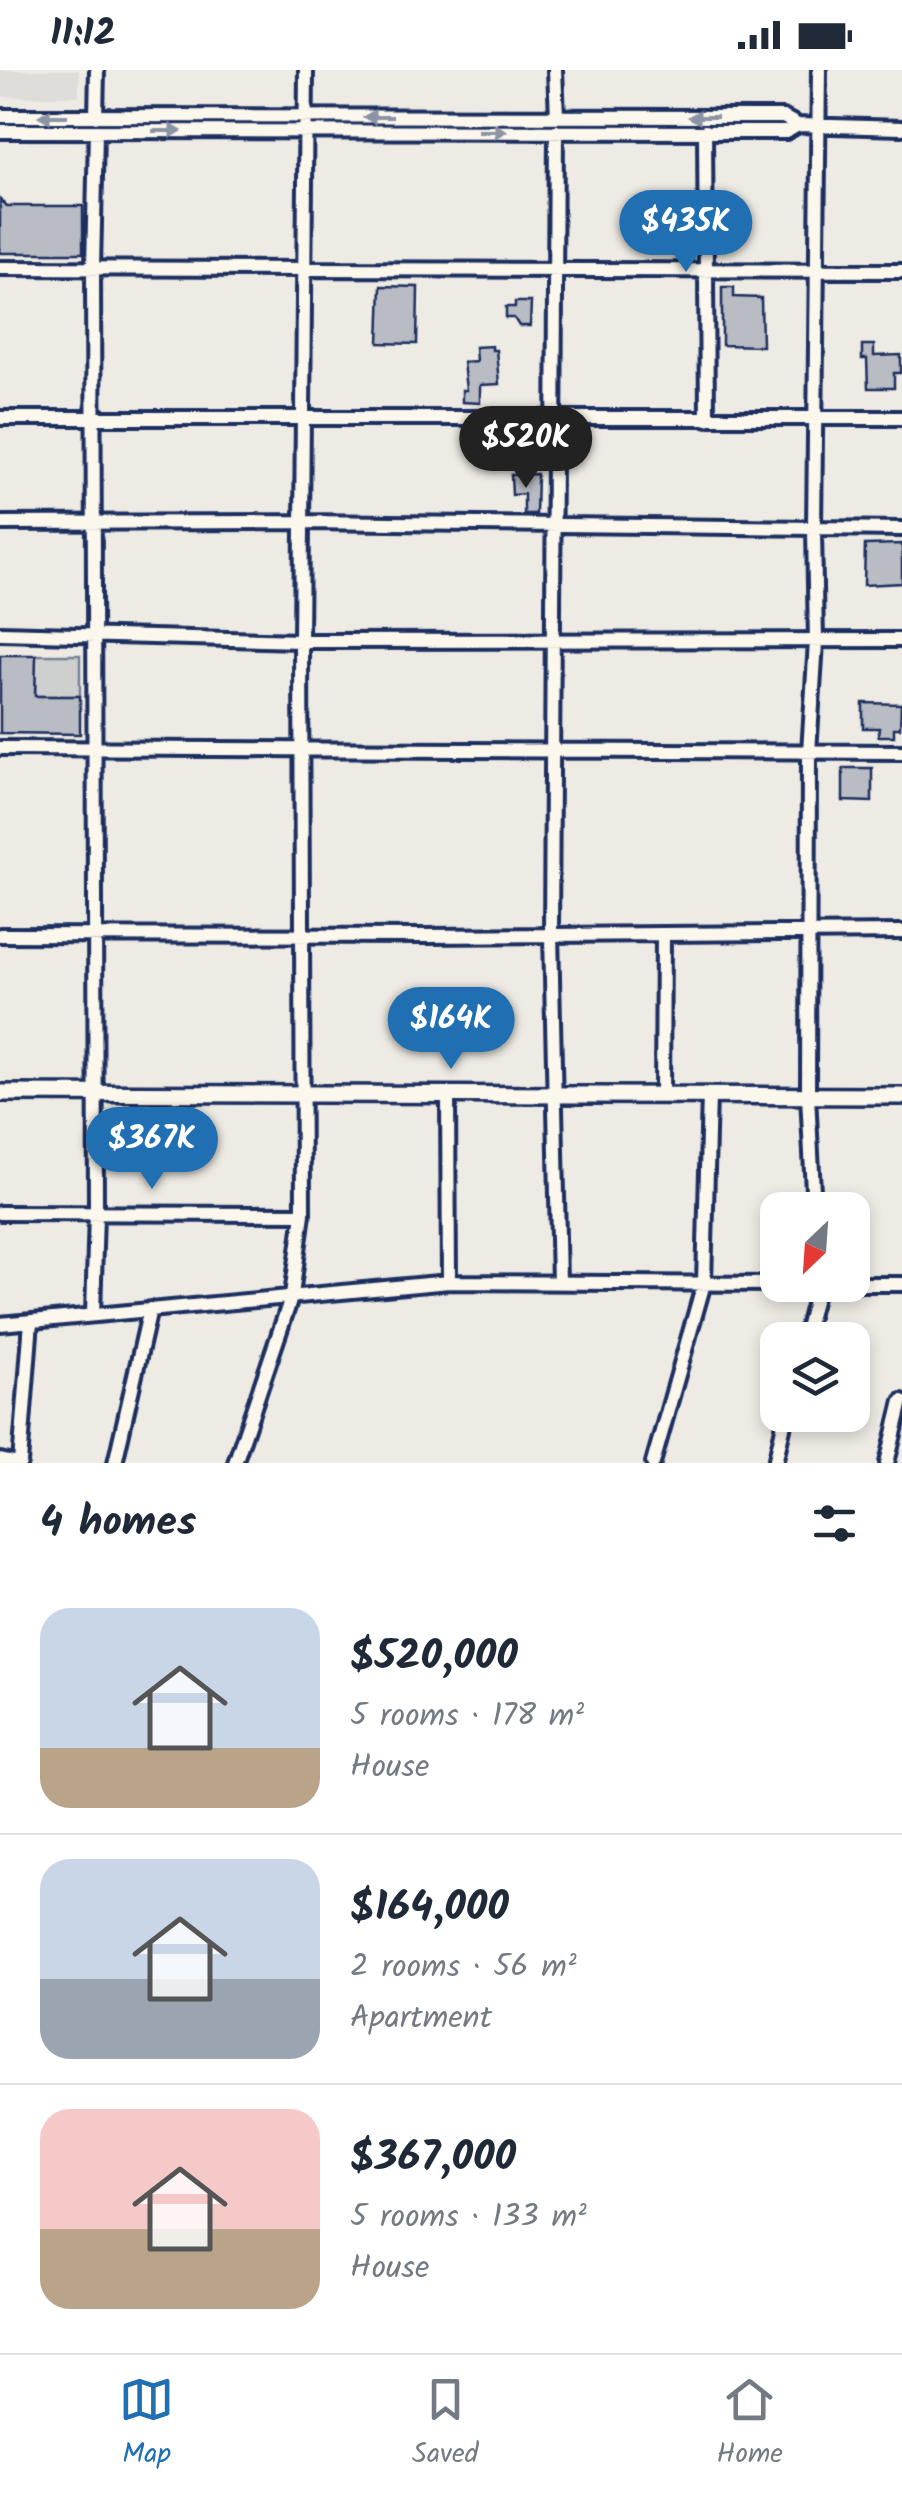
<!DOCTYPE html>
<meta charset="utf-8">
<style>
:root{--surface:#fff;--page:#f2f2f3;--text:#1f2937;--muted:#747a83;--line:#e0e1e3;--accent:#1f6fb2}
body{margin:0;font-family:Kalam,sans-serif;background:var(--page);color:var(--text);height:100vh;display:flex;flex-direction:column;font-size:38px;white-space:nowrap}
*{box-sizing:border-box;margin:0}
p{font-size:32px;color:var(--muted)}
.icon{flex:none;width:55px;height:55px;fill:none;stroke:currentColor;stroke-width:2;stroke-linecap:round;stroke-linejoin:round}
.map{position:relative;height:1393px;overflow:hidden}
.details{display:flex;flex-direction:column;background:var(--surface);flex:1}
.details>*{flex:none}
.needle{width:65px;rotate:205deg}
.buttons{position:absolute;left:760px;top:1122px;display:grid;gap:20px}
.buttons a{display:grid;place-items:center;width:110px;height:110px;border-radius:20px;background:var(--surface);box-shadow:0 5px 15px #0003;font-size:50px}
.price{position:absolute;translate:-50% -85px;padding:0 22px;border-radius:35px;background:var(--accent);color:#fff;font-size:32px;line-height:65px;filter:drop-shadow(0 2px 5px #0008)}
.price::after{content:'';position:absolute;left:50%;top:60px;width:30px;height:22px;margin-left:-15px;background:inherit;clip-path:polygon(0 0,100% 0,50% 100%)}
.price.current{background:#222;color:#fff}
ul{padding:0;list-style:none}
li{display:flex;align-items:center;gap:30px;height:250px;padding:0 40px}
li+li{border-top:2px solid var(--line)}
li span{display:grid;place-items:center;flex:none;width:280px;height:200px;border-radius:30px;color:#555}
li>.icon{margin-inline-start:auto}
span .icon{width:120px;height:120px;fill:#fffc;stroke-width:1}
li b{font-size:42px}
h2{display:flex;justify-content:space-between;align-items:center;height:120px;padding:0 40px;font-size:42px}
.status{display:flex;justify-content:space-between;align-items:center;height:70px;padding:0 50px;background:var(--surface);direction:ltr}
.status svg{height:28px;fill:currentColor}
.menu{display:flex;justify-content:space-around;align-items:center;height:140px;border-top:2px solid var(--line);background:var(--surface);font-size:28px;color:var(--muted)}
.menu a{display:grid;justify-items:center;gap:5px}
.menu .current{color:var(--accent)}
.map>svg:first-child{display:block}
</style>
<div class="status"><b>11:12</b><svg viewBox="0 0 49 12"><path d="M0 12V9h3v3zM5 12V6h3v6zM10 12V3h3v9zM15 12V0h3v12zM26 1h20v11H26zM47 4h2v5h-2z"/></svg></div>
<div class="map">
<svg width="902" height="1393" viewBox="0 0 902 1393">
<rect width="100%" height="100%" fill="#eeebe4"/>
<filter id="ink" filterUnits="userSpaceOnUse"><feTurbulence type="fractalNoise" baseFrequency=".01" numOctaves="2"/><feDisplacementMap in="SourceGraphic" scale="20" xChannelSelector="R" yChannelSelector="G"/><feConvolveMatrix kernelMatrix="1 2 1 2 8 2 1 2 1" color-interpolation-filters="sRGB"/></filter>
<g filter="url(#ink)">
<!-- built -->
<path fill="#deddda" d="M 0,0 L 79,0 L 79,26 L 0,27 Z"/>
<!-- green -->
<path fill="#cecfcf" stroke="#747f96" stroke-width="2.5" d="M 36,585 L 80,585 L 80,626 L 35,626 Z"/>
<!-- building -->
<path fill="#b9bcc3" stroke="#1b2f5e" stroke-width="2.5" d="M 0,129 L 7,136 L 83,136 L 83,183 L 0,183 Z
M 381,216 L 418,217 L 417,274 L 379,273 Z
M 722,217 L 734,217 L 734,227 L 761,228 L 762,276 L 722,275 Z
M 515,232 L 531,232 L 530,256 L 519,256 L 514,248 L 506,248 L 506,237 L 515,237 Z
M 862,275 L 874,275 L 874,286 L 901,285 L 901,303 L 894,303 L 894,318 L 868,318 L 867,289 L 862,289 Z
M 492,276 L 492,280 L 496,280 L 499,314 L 480,315 L 480,333 L 462,332 L 462,320 L 466,320 L 463,292 L 476,291 L 475,277 Z
M 537,404 L 536,444 L 524,444 L 524,424 L 512,425 L 511,405 Z
M 902,474 L 902,513 L 864,515 L 865,475 Z
M 0,585 L 36,585 L 35,626 L 80,626 L 80,664 L 0,663 Z
M 863,633 L 901,634 L 900,658 L 894,658 L 894,666 L 878,666 L 879,658 L 863,658 Z
M 843,698 L 872,698 L 872,732 L 843,731 Z"/>
<g fill="none" stroke-linecap="round" stroke-linejoin="round">
<defs>
<path id="minor" d="M 555,0 L 557,47
M 0,46 L 783,47 L 798,55
M 96,47 L 97,0
M 0,61 L 786,62 L 798,55 L 902,58
M 556,61 L 551,864 L 559,1212
M 705,61 L 707,349
M 0,198 L 902,201
M 0,348 L 902,348
M 0,453 L 303,452 L 902,459
M 0,563 L 301,571 L 902,570
M 0,678 L 902,682
M 0,865 L 426,866 L 902,862
M 448,1024 L 449,1212
M 662,1025 L 663,864
M 814,1140 L 808,1026 L 809,682 L 816,572 L 814,459 L 819,0
M 0,1143 L 303,1144
M 852,1214 L 902,1214
M 93,1244 L 96,1143 L 93,198 L 96,61
M 0,1254 L 449,1212 L 778,1214
M 804,1270 L 818,1215
M 0,1390 L 14,1393
M 20,1393 L 31,1251
M 115,1393 L 150,1239
M 235,1393 L 292,1225 L 303,1144 L 301,571 L 306,0
M 653,1393 L 704,1213 L 709,1025
M 775,1393 L 786,1345
M 887,1393 L 902,1331"/>
<path id="tertiary" d="M 0,1023 L 902,1026"/>
</defs>
<!-- minor casing -->
<use href="#minor" stroke="#1b2f5e" stroke-width="20"/>
<!-- tertiary casing -->
<use href="#tertiary" stroke="#1b2f5e" stroke-width="22"/>
<!-- minor -->
<use href="#minor" stroke="#fbf7ec" stroke-width="12"/>
<!-- tertiary -->
<use href="#tertiary" stroke="#fbf7ec" stroke-width="15"/>
</g>
<!-- one-way arrows -->
<defs><path id="oneway-solid" d="M-6-.8H1V-3.2L6.5 0L1 3.2V.8H-6Z" transform="scale(2.5)"/></defs>
<g fill="#8b93a5">
<use href="#oneway-solid" transform="translate(53 46) rotate(-180)"/>
<use href="#oneway-solid" transform="translate(378 47) rotate(-180)"/>
<use href="#oneway-solid" transform="translate(703 47) rotate(-180)"/>
<use href="#oneway-solid" transform="translate(167 61)"/>
<use href="#oneway-solid" transform="translate(492 61)"/>
</g>
</g>
</svg>
<div class="buttons">
<a><svg class="needle" viewBox="-14 -14 28 28"><path d="M0-13l5 13h-10z" fill="#e53935"/><path d="M0 13l5-13h-10z" fill="#747a83"/></svg></a>
<a><svg class="icon" aria-label="layers" viewBox="0 0 24 24"><path d="M12 4l9 5-9 5-9-5zM3 14l9 5 9-5"/></svg></a>
</div>
<b class="price" style="left:686px;top:205px">$435K</b>
<b class="price current" style="left:526px;top:421px">$520K</b>
<b class="price" style="left:451px;top:1002px">$164K</b>
<b class="price" style="left:152px;top:1122px">$367K</b>
</div>
<section class="details">
<h2>4 homes<svg class="icon" aria-label="filters" viewBox="0 0 24 24"><path d="M4 7h16M4 17h16"/><circle cx="9" cy="7" r="2"/><circle cx="15" cy="17" r="2"/></svg></h2>
<ul>
<li><span style="background:linear-gradient(#c9d6e8 70%,#b9a48a 0)"><svg class="icon" aria-label="home" viewBox="0 0 24 24"><path d="M3 11l9-7 9 7M6 9v11h12V9"/></svg></span><div><b>$520,000</b><p>5 rooms · 178 m²</p><p>House</p></div></li>
<li><span style="background:linear-gradient(#c9d6e8 60%,#9aa5b1 0)"><svg class="icon" aria-label="home" viewBox="0 0 24 24"><path d="M3 11l9-7 9 7M6 9v11h12V9"/></svg></span><div><b>$164,000</b><p>2 rooms · 56 m²</p><p>Apartment</p></div></li>
<li><span style="background:linear-gradient(#f6c9c9 60%,#b9a48a 0)"><svg class="icon" aria-label="home" viewBox="0 0 24 24"><path d="M3 11l9-7 9 7M6 9v11h12V9"/></svg></span><div><b>$367,000</b><p>5 rooms · 133 m²</p><p>House</p></div></li>
</ul>
</section>
<nav class="menu">
<a class="current"><svg class="icon" aria-label="map" viewBox="0 0 24 24"><path d="M3 6l6-2 6 2 6-2v14l-6 2-6-2-6 2zM9 4v14M15 6v14"/></svg>Map</a>
<a><svg class="icon" aria-label="saved" viewBox="0 0 24 24"><path d="M7 4h10v16l-5-4-5 4z"/></svg>Saved</a>
<a><svg class="icon" aria-label="home" viewBox="0 0 24 24"><path d="M3 11l9-7 9 7M6 9v11h12V9"/></svg>Home</a>
</nav>
